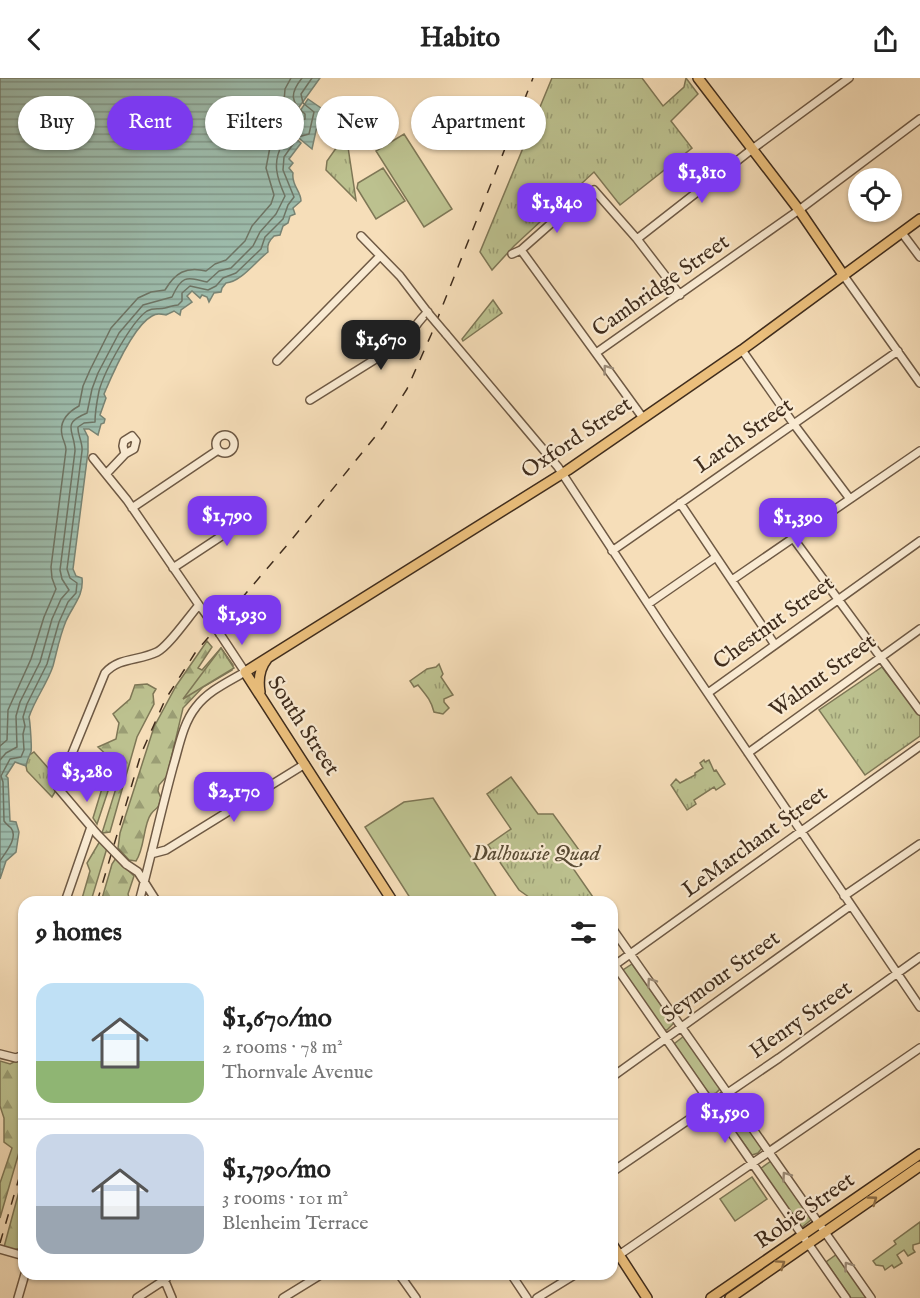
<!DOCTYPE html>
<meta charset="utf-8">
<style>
:root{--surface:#fff;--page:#f2f2f2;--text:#222;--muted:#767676;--line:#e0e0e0;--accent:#7c3aed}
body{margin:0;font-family:"IM FELL English",serif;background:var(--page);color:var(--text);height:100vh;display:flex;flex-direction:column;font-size:22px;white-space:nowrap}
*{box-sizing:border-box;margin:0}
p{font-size:20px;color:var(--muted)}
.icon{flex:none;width:33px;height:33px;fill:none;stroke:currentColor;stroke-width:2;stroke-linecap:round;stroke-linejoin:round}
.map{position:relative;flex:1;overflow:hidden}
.drawer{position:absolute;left:18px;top:818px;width:600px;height:384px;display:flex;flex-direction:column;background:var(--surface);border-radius:18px;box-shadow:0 2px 4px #0004}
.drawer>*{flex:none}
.top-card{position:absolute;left:18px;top:18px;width:600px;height:54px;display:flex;gap:12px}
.fabs{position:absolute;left:848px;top:90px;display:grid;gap:12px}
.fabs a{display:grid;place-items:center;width:54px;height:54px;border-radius:50%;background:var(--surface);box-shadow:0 2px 4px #0004;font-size:30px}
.price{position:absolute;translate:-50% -51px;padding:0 14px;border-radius:12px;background:var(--accent);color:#fff;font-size:20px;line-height:39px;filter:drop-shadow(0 2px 3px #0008)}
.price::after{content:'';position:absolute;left:50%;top:36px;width:18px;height:14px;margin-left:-9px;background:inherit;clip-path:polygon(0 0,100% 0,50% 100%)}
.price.selected{background:#222;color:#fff}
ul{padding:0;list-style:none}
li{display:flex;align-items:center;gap:18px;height:150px;padding:0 18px}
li+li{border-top:2px solid var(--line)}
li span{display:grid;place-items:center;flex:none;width:168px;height:120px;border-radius:18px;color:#555}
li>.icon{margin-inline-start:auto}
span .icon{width:72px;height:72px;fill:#fffc;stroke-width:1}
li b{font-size:26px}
h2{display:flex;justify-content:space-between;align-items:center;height:72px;padding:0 18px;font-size:26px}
.chip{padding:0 21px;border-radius:27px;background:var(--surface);box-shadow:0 2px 4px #0004;font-size:21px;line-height:54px}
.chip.selected{background:var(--accent);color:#fff}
header{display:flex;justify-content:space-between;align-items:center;height:78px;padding:0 18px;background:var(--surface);font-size:27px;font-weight:700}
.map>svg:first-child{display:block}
</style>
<header><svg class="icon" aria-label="back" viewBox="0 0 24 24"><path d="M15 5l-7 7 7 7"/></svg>Habito<svg class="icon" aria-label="share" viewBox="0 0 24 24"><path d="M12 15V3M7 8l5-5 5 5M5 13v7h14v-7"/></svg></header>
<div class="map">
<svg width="920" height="1220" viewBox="0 0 920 1220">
<defs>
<pattern id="forest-firs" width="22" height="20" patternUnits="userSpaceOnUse" patternTransform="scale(1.5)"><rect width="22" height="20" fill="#bcc18f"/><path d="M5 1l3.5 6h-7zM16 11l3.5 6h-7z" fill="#9a9d74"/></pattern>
<pattern id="park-tufts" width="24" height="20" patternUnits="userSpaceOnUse" patternTransform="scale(1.5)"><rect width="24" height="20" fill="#bcc18f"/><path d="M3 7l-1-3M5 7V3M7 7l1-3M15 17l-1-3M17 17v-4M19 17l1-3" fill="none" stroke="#9a9d74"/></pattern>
<pattern id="water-rules" width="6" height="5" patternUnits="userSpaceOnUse" patternTransform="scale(1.5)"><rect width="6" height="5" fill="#9dbcac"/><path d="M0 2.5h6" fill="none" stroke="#81998b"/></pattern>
</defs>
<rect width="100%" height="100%" fill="#f6deb9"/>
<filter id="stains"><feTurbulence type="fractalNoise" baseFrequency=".00333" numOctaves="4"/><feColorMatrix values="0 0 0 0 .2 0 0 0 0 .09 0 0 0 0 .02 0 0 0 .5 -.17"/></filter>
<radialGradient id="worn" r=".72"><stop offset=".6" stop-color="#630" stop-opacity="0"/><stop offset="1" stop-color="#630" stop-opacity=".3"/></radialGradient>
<!-- grass -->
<path fill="#bcc18f" stroke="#7e7756" stroke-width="1.5" d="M 404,56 L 452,131 L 424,149 L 376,73 Z
M 383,90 L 405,123 L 376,141 L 357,110 L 358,105 Z
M 433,720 L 499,823 L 412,823 L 365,749 L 404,724 Z
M 632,886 L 674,945 L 667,952 L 664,952 L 623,894 L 623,892 Z
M 684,958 L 721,1010 L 716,1015 L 710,1017 L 674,966 Z
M 729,1025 L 732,1025 L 762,1070 L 758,1075 L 752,1077 L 721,1033 Z
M 771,1083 L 812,1141 L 801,1150 L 760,1091 Z
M 752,1099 L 767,1121 L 735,1143 L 720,1121 Z
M 920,1144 L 920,1165 L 913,1167 L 913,1171 L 915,1174 L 908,1178 L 904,1172 L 897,1177 L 902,1185 L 894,1190 L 892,1187 L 885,1192 L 883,1188 L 876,1187 L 873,1183 L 896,1166 L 894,1163 Z
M 837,1176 L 867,1220 L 851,1220 L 826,1184 Z"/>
<!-- forest -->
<path fill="url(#forest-firs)" stroke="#7e7756" stroke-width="1.5" d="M 207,563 L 212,569 L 198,590 L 202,592 L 221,570 L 233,587 L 231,587 L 232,592 L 203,609 L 183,630 L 167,698 L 159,707 L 158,713 L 161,720 C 158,733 157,728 151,736 C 143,747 145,770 136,783 L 129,782 L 118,770 L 120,755 L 154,649 L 176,608 Z
M 147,606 L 156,611 L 153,616 L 154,626 L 137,659 L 110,754 L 102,755 L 118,704 L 112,701 L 97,746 L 93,740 L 111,681 L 98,669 L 116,661 L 119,645 L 113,636 L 130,621 L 135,607 Z
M 100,763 L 107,770 L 91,823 L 81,824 L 90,793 L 87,785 Z
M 116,780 L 134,798 L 128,816 L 130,823 L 101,824 L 112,786 Z
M 24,979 L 24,1057 L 0,1140 L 0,1105 L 12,1070 L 4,1064 L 4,1040 L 0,1028 L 0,983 L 10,986 Z
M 24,1095 L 24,1169 L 14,1172 L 4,1169 Z"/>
<!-- park -->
<path fill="url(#park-tufts)" stroke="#7e7756" stroke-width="1.5" d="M 552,0 L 642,0 L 663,28 L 684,9 L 686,0 L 698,16 L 671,43 L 692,70 L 620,127 L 594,94 L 514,168 L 492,192 L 480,174 Z
M 346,56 L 356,122 L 326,92 L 327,83 Z
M 493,222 L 502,235 L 463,263 L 462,261 Z
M 221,570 L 234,590 L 183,621 Z
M 439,586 L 443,596 L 441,599 L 453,617 L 444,621 L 444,624 L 449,630 L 443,636 L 434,634 C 431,622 426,617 418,607 L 414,609 L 410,603 L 427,591 L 436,589 Z
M 882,589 L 920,638 L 920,658 L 865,697 L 819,632 Z
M 34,674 L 57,700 L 55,714 L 52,719 L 27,693 L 26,688 L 28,678 Z
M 704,682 L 705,684 L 709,682 L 714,693 L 716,692 L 725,706 L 716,712 L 714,709 L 694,722 L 696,726 L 687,732 L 671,707 L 676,701 L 680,705 L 695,697 L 695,695 L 703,690 L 700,685 Z
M 511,699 L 538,736 L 553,736 L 582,776 L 570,786 L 595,822 L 594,823 L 532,823 L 533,822 L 519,812 L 488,767 L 511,751 L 487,716 Z"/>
<!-- water -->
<path fill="url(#water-rules)" stroke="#788373" stroke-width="1.5" d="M 0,0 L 320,0 L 284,50 L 301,65 L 289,81 L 293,85 L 289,90 L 293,95 C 291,107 301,113 301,123 L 293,130 L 295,136 L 290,138 L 288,145 L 283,148 L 280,157 L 274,158 C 269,163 267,166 268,174 C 256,183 241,204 226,205 L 222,210 L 221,214 L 214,215 L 209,224 L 207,219 L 202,217 L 200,220 L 192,213 L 187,218 L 192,224 L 181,232 L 180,237 L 174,233 L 166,237 C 161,236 157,235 152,238 C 133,248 112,297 104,316 L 106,320 L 100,337 L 105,341 L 104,345 L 101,346 L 98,357 L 89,351 L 84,351 L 88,359 L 88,374 L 73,491 L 76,498 L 82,500 C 84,518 73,527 66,543 C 60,557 57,573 53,588 C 47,606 35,621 29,639 C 30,643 32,670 31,674 C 29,678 27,683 26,688 L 15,684 L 6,698 L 8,700 L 10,743 L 16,744 L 19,754 L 16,774 L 6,783 L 0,801 Z
M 308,21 L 321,30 L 312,71 L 288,51 Z"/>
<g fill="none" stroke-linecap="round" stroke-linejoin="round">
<!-- shore -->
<path stroke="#6e7464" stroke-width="1.5" d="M 0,668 L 7,662 L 8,632 L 31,581 L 44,539 L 56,511 L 52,500 L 51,489 L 66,372 C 66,366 63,363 62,357 C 59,343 68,334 79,328 L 83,308 L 90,292 L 111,250 L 138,220 L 151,214 L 165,212 C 175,195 186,188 206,193 L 215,186 L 226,182 L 245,163 L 252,148 L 271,126 L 274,117 L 266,90 L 270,69 C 255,48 263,33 284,24 L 285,11 L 291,0
M 0,682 L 6,675 L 17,669 L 16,638 L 20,624 L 40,584 L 52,541 L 61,521 L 69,512 L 62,501 L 60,492 L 75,373 C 75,353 60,346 87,335 L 92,311 L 98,295 L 119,255 L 143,227 L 172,219 C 182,197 186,199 207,204 L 219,193 L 231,190 L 253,168 L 260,154 L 276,136 L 285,118 C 277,100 272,85 282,67 C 279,64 274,61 272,56 C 265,38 287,27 302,42 L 305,41 L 305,36 C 290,24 290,15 302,0
M 0,783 C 4,776 19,760 11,750 C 9,748 6,746 4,743 L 3,704 L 1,698 L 10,681 L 21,679 L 24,672 L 23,656 L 25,648 L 23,639 L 27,626 L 47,586 L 59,544 L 68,524 L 76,515 L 77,505 L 70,500 L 67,491 L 82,373 C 83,364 77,356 78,349 L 84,345 L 95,344 C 95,334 97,323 99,313 C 104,294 131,244 147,233 C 154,229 159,232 165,230 C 170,229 173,227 178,227 L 182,223 L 182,215 L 190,208 L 208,212 L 216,208 L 223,200 L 236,195 L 261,171 L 265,159 L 283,141 L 288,127 L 294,119 L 283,92 L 284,79 L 298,59 L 309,56 L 314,34 L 303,25 L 301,16 L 312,0"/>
<defs>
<path id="minor" d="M 902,155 L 920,179
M 361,158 L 400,198 L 429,236
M 637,161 L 751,72 L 849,0
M 521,172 L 643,340
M 512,176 L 521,172 L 564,134 L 594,112 L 637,161 L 680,217
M 844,198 L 920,305
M 446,256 L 558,389 L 667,555 L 920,929
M 742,272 L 793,345 L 850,421
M 596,275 L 799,132 L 920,41
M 277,283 L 380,178
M 310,322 L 398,267 C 412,257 416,244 428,234
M216 366a9 9 0 1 1 18 0a9 9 0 1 1-18 0Z
M 93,380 L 127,422 L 201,530
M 107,395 L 125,376 L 134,371 L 136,363 L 132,358 L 124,363 L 123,368 L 125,376
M 680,425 L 775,567
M 132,430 L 218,372
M 793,460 L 920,633
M 612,473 L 898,273
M 173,490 L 223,457 L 233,443 L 224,429
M 732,502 L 920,373
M 648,526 L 716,479
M 708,615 L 920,463
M 748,675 L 920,551
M 97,756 L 58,710 L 105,595 C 119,579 139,583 157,574 C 169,568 189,538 199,527
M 151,776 L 166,772 L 305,686
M 126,786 L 138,794 L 157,824
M 844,818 L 920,766
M 65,824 L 91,749
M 139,824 C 151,779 161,733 173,689 C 179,669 183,645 196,629 C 208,613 228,604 245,594 L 220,556
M 612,850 L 871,1220
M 612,883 L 846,1220
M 612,889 L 920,668
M 0,976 L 16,980 L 23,977 L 24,974
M 612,999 L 850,828
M 612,1094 L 779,980 L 920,879
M 0,1171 L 24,1178
M 619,1177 L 920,970
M 162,1196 L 172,1220
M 399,1196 L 416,1220
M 511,1196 L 527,1220
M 18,1220 L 25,1196
M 137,1220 L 166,1201
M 283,1220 L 322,1196
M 537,1220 L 576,1196"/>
<path id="major" d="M 698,0 L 799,132 L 844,198
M 260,614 C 258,602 259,591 267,581
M 393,824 L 245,594 L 568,392 L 742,272 L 920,141
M 612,1166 L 647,1220
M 711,1220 L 920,1076
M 730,1220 L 920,1088"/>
</defs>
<!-- minor casing -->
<use href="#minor" stroke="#6e5944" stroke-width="10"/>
<!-- major casing -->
<use href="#major" stroke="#402d1d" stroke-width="12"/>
<!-- minor -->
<use href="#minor" stroke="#f9ead2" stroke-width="7"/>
<!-- major -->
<use href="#major" stroke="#ebbf7c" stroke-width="9"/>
<!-- rail -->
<path stroke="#402d1d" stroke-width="1.5" stroke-dasharray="10 10" stroke-linecap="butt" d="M 97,824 L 141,676 L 165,622 L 195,575 L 288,466 L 383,349 L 407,311 L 431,257 L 533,0
M 0,1165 L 24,1083"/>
<defs>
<path id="minor-bridge" d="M 429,236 L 446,256
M 203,532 L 220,556
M 97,756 L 126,786"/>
</defs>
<!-- minor-bridge casing -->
<use href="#minor-bridge" stroke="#6e5944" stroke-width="10" stroke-linecap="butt"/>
<!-- minor-bridge -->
<use href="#minor-bridge" stroke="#f9ead2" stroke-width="7"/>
</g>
<!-- one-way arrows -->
<defs><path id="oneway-chevron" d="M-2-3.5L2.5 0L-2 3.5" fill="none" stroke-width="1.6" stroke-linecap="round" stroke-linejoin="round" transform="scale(1.5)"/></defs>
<g stroke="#9c8c78">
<use href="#oneway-chevron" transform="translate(607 291) rotate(-126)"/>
<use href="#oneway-chevron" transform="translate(651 904) rotate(-125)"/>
<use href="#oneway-chevron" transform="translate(786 1098) rotate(-125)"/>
<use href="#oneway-chevron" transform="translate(848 1188) rotate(-125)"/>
</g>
<g stroke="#8d6f48">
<use href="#oneway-chevron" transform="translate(873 1122) rotate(-36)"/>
<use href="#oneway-chevron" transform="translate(781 1186) rotate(-34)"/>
</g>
<g text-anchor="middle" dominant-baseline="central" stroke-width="4.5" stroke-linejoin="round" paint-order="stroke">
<!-- street labels -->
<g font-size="22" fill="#402d1d" stroke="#f9ead2">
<text transform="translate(661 208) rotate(-35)">Cambridge Street</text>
<text transform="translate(744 358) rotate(-35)">Larch Street</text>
<text transform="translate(577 360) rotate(-34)">Oxford Street</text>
<text transform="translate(774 545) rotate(-36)">Chestnut Street</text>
<text transform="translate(823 598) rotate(-36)">Walnut Street</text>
<text transform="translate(303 648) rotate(57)">South Street</text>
<text transform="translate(755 764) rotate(-36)">LeMarchant Street</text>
<text transform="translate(721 899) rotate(-36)">Seymour Street</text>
<text transform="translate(801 942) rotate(-35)">Henry Street</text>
<text transform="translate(805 1133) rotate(-35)">Robie Street</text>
</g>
<!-- park labels -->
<g font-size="22" font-style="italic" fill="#594b34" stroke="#f9ead2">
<text x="536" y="776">Dalhousie Quad</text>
</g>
</g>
<rect width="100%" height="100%" filter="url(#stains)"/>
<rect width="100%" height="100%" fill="url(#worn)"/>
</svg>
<div class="fabs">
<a><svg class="icon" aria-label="locate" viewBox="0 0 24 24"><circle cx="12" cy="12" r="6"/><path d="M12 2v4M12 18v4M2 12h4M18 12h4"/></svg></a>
</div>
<b class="price" style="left:702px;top:126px">$1,810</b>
<b class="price" style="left:557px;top:156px">$1,840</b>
<b class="price selected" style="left:381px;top:293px">$1,670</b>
<b class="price" style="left:227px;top:469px">$1,790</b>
<b class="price" style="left:798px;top:471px">$1,390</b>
<b class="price" style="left:242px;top:568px">$1,930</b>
<b class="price" style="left:87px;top:725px">$3,280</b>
<b class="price" style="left:234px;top:745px">$2,170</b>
<b class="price" style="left:725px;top:1066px">$1,590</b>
<div class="top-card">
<a class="chip">Buy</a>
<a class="chip selected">Rent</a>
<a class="chip">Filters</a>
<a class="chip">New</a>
<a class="chip">Apartment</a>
</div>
<section class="drawer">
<h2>9 homes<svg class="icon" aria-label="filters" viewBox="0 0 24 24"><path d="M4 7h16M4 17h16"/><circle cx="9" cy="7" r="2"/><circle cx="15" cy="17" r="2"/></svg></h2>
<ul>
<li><span style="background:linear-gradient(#bfe0f5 65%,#8fb573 0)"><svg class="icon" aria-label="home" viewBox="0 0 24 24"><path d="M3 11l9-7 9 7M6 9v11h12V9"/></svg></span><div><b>$1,670/mo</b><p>2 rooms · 78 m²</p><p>Thornvale Avenue</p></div></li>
<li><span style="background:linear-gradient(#c9d6e8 60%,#9aa5b1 0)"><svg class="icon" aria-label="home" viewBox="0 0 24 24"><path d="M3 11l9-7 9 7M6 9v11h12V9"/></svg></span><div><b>$1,790/mo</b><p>3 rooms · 101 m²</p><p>Blenheim Terrace</p></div></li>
</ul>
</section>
</div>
